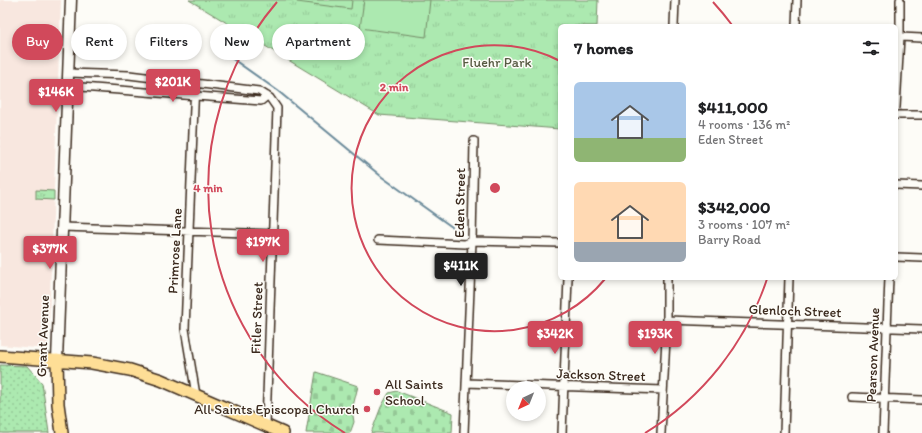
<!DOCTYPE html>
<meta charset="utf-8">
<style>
:root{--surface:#fff;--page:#f6f6f6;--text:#202124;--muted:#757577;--accent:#d1495b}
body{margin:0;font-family:Itim,sans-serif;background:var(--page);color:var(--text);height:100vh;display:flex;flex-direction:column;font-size:15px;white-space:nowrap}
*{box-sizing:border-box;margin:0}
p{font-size:13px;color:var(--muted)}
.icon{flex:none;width:22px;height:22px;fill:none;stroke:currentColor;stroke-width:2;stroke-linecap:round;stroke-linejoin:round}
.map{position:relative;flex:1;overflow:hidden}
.details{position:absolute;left:558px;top:24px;width:340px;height:256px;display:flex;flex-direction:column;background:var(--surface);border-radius:6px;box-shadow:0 2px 6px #0003}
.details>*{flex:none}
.banner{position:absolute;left:12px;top:24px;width:380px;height:36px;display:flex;gap:8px}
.needle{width:26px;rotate:223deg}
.tools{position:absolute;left:506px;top:381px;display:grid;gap:8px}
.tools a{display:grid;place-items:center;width:40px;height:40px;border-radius:50%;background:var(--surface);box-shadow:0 2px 6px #0003;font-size:20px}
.price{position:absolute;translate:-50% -34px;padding:0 9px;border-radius:4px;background:var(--accent);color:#fff;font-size:13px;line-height:26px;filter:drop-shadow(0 1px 2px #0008)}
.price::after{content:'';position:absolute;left:50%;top:24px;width:12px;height:9px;margin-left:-6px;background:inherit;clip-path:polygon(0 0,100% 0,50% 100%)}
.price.current{background:#222;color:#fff}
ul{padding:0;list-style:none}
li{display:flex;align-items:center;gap:12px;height:100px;padding:0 16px}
li span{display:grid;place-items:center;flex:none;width:112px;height:80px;border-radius:6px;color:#555}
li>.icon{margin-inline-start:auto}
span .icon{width:48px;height:48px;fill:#fffc;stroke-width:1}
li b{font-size:17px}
h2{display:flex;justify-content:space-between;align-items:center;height:48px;padding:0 16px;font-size:17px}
.tag{padding:0 14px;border-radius:18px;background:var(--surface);box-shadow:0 2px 6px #0003;font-size:14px;line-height:36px}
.tag.current{background:var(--accent);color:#fff}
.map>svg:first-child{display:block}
</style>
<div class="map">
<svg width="922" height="433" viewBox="0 0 922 433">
<defs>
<pattern id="grass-dots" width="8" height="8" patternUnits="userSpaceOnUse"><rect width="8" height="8" fill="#ace9b0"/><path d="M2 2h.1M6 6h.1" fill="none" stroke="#95c897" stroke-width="1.8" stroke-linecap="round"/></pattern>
<pattern id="cemetery-stones" width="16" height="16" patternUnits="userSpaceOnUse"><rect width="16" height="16" fill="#ace9b0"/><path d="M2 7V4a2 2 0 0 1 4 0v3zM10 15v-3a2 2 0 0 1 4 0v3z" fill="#95c897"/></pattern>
<pattern id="park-tufts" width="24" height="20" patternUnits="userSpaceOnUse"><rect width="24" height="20" fill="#ace9b0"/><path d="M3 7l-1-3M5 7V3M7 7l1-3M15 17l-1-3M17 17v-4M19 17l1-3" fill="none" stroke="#95c897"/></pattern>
</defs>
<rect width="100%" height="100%" fill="#fdfcf7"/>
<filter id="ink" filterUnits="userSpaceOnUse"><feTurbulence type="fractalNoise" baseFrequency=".025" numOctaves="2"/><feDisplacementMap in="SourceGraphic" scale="8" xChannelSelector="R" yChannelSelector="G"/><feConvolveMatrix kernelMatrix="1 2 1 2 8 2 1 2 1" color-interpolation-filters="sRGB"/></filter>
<g filter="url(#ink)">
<!-- built -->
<path fill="#f8e7df" d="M 0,0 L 61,0 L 48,349 L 0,345 Z"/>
<!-- grass -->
<path fill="url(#grass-dots)" stroke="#748a67" d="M 0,365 L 27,366 L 42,383 L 49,433 L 0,433 Z"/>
<!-- cemetery -->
<path fill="url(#cemetery-stones)" stroke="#748a67" d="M 316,372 L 358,386 L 352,410 L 354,422 L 350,433 L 306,433 Z
M 397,391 L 453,413 L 452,433 L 371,433 L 381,407 L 389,393 Z"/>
<!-- park -->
<path fill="url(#park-tufts)" stroke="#748a67" d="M 189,0 L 598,0 L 597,26 L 560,26 L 560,129 L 379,115 Z
M 36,190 L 54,191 L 54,200 L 36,199 Z"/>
<!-- pitch -->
<path fill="#ace9b0" stroke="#748a67" d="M 297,0 L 352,0 L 351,9 L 297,2 Z
M 364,0 L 430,0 L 426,37 L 360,28 Z"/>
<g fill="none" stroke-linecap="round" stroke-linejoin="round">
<!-- stream -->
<path stroke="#6b8a9a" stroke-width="2" d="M 213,45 L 278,91 L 382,177 L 452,227"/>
<defs>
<path id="street" d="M 674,26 L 675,0
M 796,26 L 797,0
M 900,37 L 922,38
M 68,73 L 129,75 L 259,91 L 270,98 L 277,108 L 266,425
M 195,82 L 185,329 L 196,395
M 68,86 L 261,101 L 267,96
M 896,107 L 900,37 L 900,0
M 896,115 L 922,115
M 896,185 L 922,186
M 62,227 L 273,234
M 378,240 L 465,244 L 472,241 L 560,243
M 896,257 L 922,258
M 667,320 L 922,329
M 466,383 L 663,390
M 852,397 L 922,400
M 464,433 L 472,241 L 474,141
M 562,433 L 568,278
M 661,433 L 667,320 L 667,278
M 784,433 L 789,278
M 883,433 L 889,278"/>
<path id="secondary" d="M 57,360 L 71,0"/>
<path id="primary" d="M 0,356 L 92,363 L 130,370 L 161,380 L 283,433
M 57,360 L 58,404 L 62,433"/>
</defs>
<!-- street casing -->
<use href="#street" stroke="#3b2a1e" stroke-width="10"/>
<!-- secondary casing -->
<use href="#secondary" stroke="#3b2a1e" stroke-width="13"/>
<!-- primary casing -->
<use href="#primary" stroke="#3b2a1e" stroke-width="14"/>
<!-- street -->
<use href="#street" stroke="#fdfcf7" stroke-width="7"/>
<!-- secondary -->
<use href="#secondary" stroke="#fdfcf7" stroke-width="10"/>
<!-- primary -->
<use href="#primary" stroke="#fede96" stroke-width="11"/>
</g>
</g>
<!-- distance rings -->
<g fill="none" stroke="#d1495b" stroke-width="2">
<path d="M605 279A143 143 0 1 1 560 61"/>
<path d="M767 279A287 287 0 0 1 645 433M345 433A287 287 0 0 1 277 2M713 2A287 287 0 0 1 732 25"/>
</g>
<!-- markers -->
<g fill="#d1495b" stroke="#fdfcf7" stroke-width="1.5">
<circle cx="377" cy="392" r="4"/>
<circle cx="367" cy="409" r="4"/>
</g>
<g text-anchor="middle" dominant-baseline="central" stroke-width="3" stroke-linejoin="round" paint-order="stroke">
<!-- park labels -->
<g font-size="14" fill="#575a42" stroke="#fdfcf7">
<text x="497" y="62">Fluehr Park</text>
</g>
<!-- street labels -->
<g font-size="14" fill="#3b2a1e" stroke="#fdfcf7">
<text transform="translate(460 203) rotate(-89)">Eden Street</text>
<text transform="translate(175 251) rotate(-87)">Primrose Lane</text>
<text transform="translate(795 311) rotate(2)">Glenloch Street</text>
<text transform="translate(257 318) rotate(-88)">Fitler Street</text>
<text transform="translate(43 336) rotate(-88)">Grant Avenue</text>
<text transform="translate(873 355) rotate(-88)">Pearson Avenue</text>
<text transform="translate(601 375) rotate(2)">Jackson Street</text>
</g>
<!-- poi labels -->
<g font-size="14" fill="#3b2a1e" stroke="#fdfcf7" text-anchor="start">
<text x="385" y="384">All Saints<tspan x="385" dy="16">School</tspan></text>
<text x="359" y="409" text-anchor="end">All Saints Episcopal Church</text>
</g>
</g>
<circle cx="495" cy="188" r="6" fill="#d1495b" stroke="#fdfcf7" stroke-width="2"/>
<g font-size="12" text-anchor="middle" font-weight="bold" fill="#d1495b" stroke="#fdfcf7" stroke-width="3" stroke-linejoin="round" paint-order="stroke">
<text x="394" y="91">2 min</text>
<text x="208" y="192">4 min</text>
</g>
</svg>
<div class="tools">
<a><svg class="needle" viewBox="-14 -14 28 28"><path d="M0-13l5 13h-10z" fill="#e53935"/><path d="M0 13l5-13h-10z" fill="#757577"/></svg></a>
</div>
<b class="price" style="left:173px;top:103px">$201K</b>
<b class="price" style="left:56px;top:113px">$146K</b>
<b class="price" style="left:263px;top:263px">$197K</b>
<b class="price" style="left:50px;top:270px">$377K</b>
<b class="price current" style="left:461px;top:287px">$411K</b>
<b class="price" style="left:555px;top:355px">$342K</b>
<b class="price" style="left:655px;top:355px">$193K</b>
<div class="banner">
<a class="tag current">Buy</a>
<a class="tag">Rent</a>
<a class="tag">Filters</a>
<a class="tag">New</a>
<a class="tag">Apartment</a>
</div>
<section class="details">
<h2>7 homes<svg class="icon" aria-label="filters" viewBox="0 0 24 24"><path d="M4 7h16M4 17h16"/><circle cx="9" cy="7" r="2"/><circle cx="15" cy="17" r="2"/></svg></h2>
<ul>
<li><span style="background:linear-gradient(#a9c7e8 70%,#8fb573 0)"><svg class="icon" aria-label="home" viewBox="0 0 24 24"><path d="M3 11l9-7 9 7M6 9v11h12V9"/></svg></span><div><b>$411,000</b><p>4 rooms · 136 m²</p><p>Eden Street</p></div></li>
<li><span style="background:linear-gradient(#ffd9b3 75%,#9aa5b1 0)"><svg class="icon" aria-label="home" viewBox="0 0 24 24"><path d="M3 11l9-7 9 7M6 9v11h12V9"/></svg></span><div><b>$342,000</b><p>3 rooms · 107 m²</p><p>Barry Road</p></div></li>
</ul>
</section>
</div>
